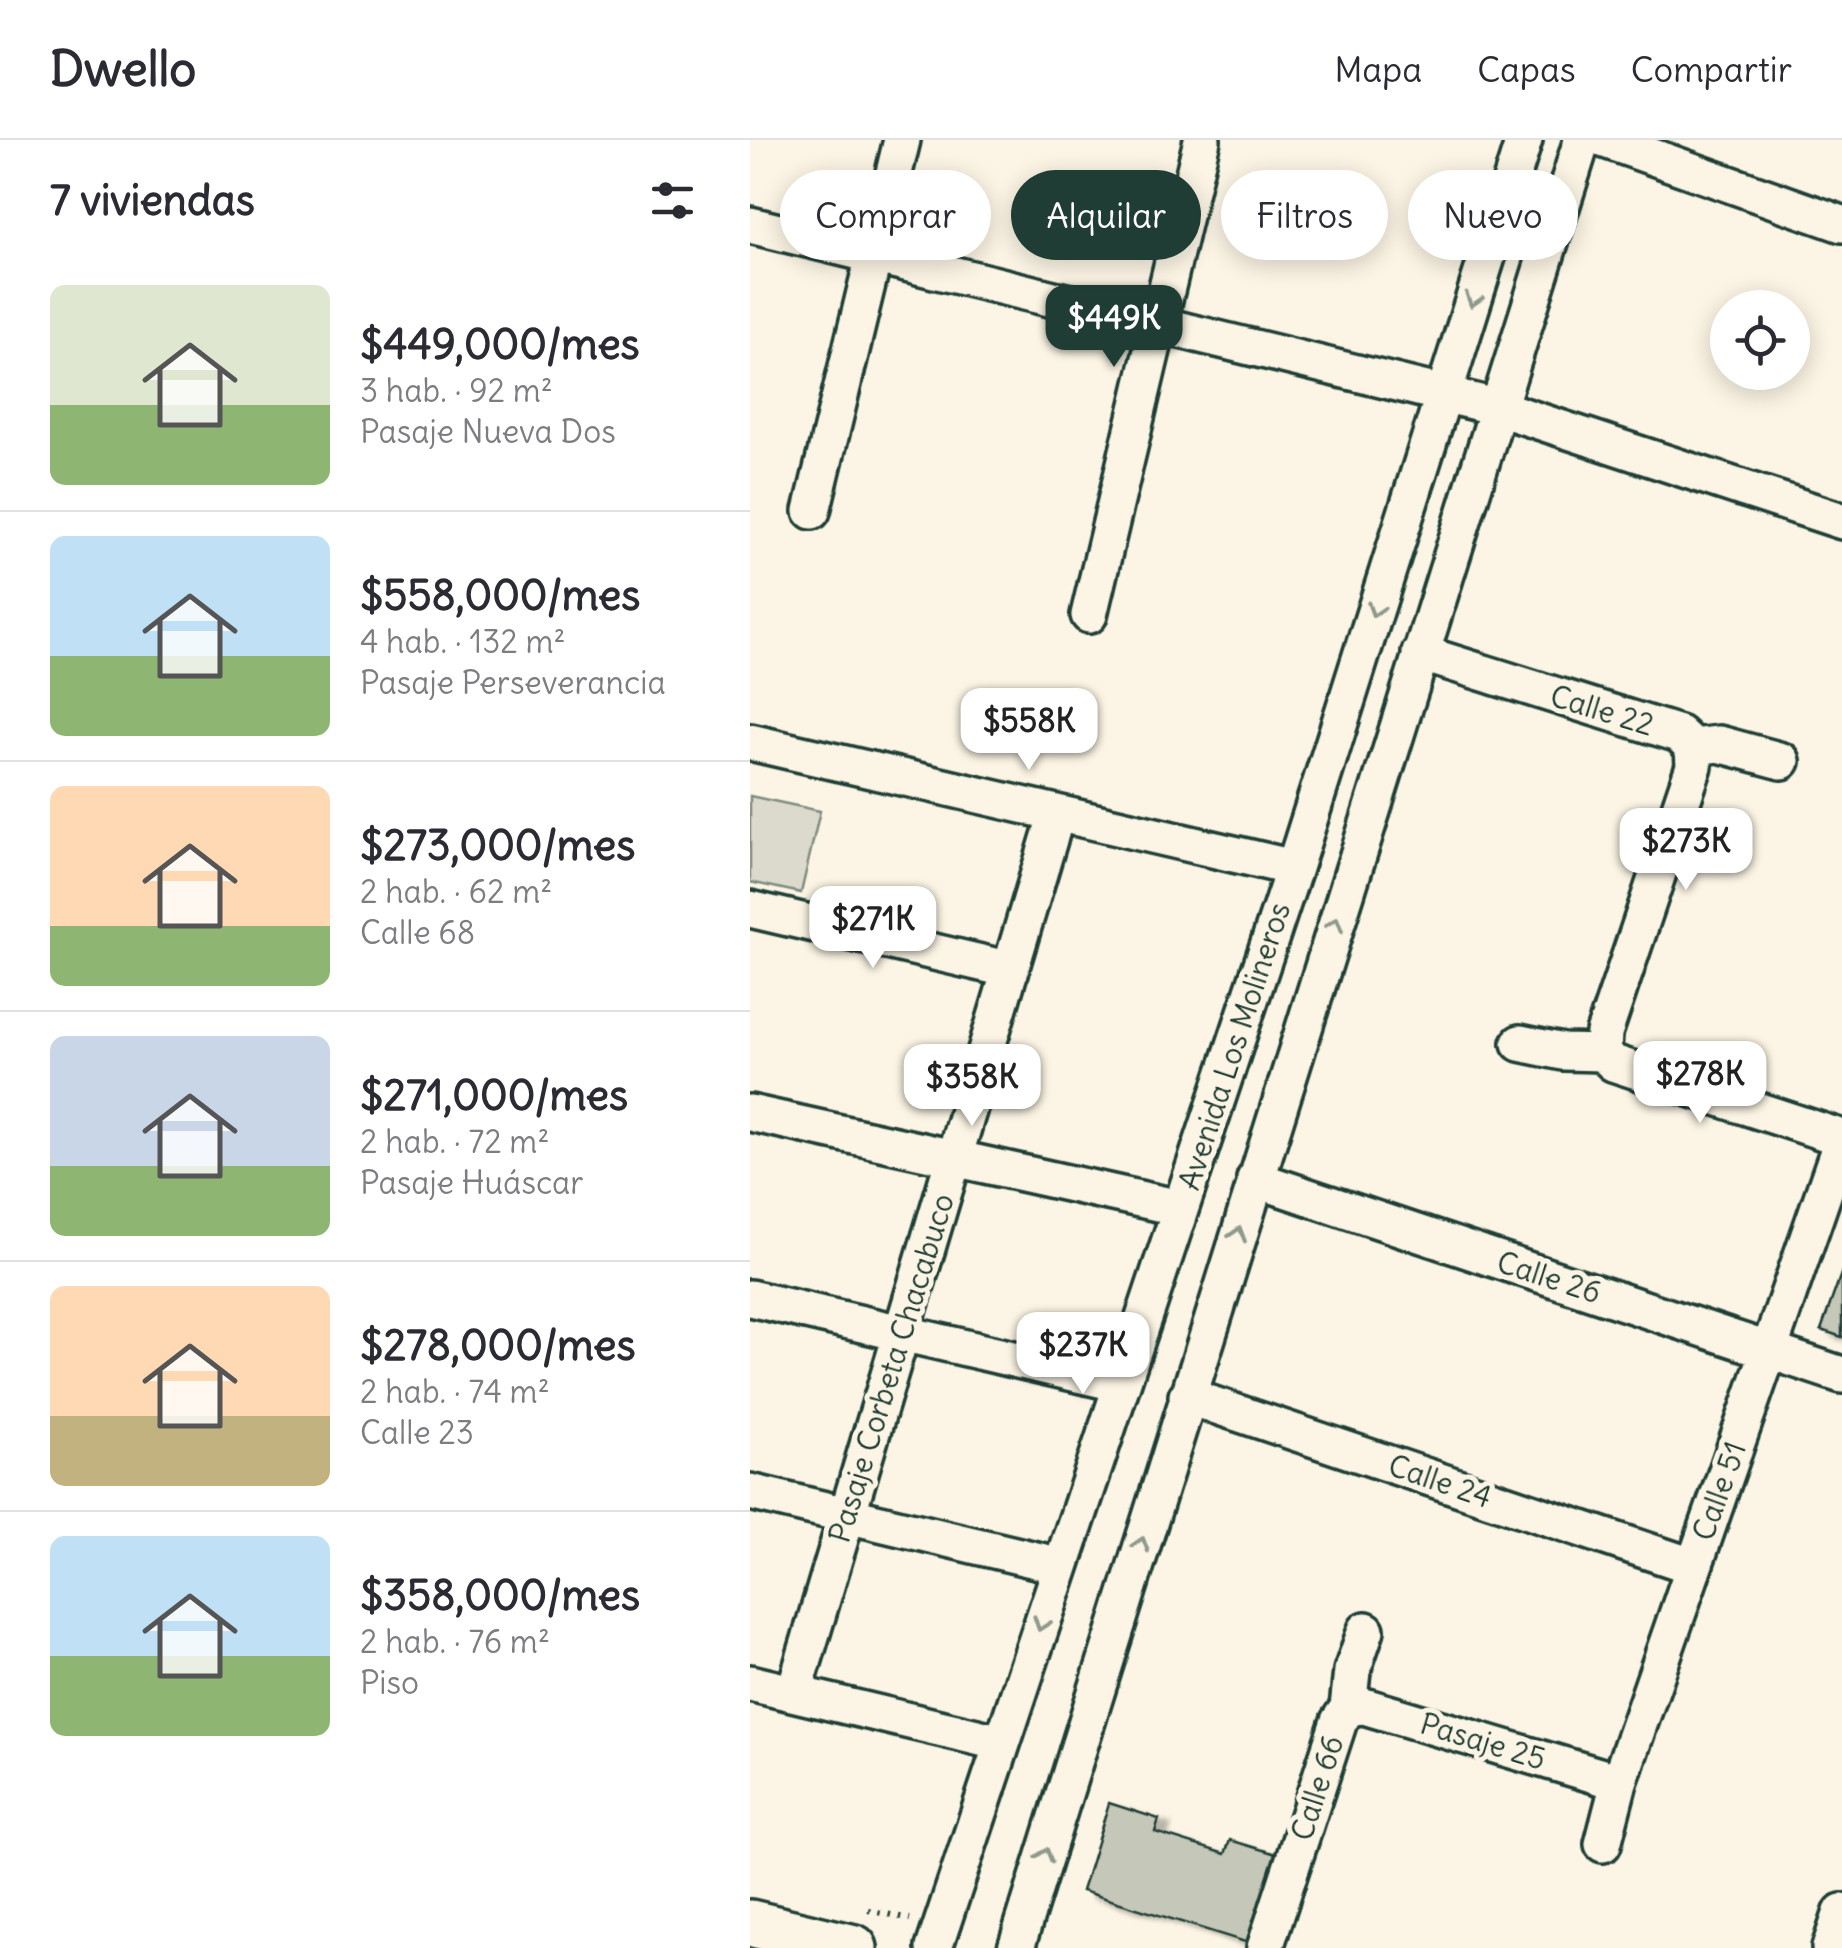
<!DOCTYPE html>
<html lang="es">
<meta charset="utf-8">
<style>
:root{--surface:#fff;--page:#f7f7f7;--text:#2b2b33;--muted:#7c7c81;--line:#e1e1e2;--accent:#1f3d34}
body{margin:0;font-family:Delius,sans-serif;background:var(--page);color:var(--text);height:100vh;display:flex;flex-direction:column;font-size:38px;white-space:nowrap}
*{box-sizing:border-box;margin:0}
p{font-size:32px;color:var(--muted)}
.icon{flex:none;width:55px;height:55px;fill:none;stroke:currentColor;stroke-width:2;stroke-linecap:round;stroke-linejoin:round}
.map{position:relative;flex:1;overflow:hidden}
.details{display:flex;flex-direction:column;background:var(--surface);width:750px}
.details>*{flex:none}
.banner{position:absolute;left:30px;top:30px;width:910px;height:90px;display:flex;gap:20px}
.fabs{position:absolute;left:960px;top:150px;display:grid;gap:20px}
.fabs a{display:grid;place-items:center;width:100px;height:100px;border-radius:50%;background:var(--surface);box-shadow:0 5px 25px #0003;font-size:50px}
.price{position:absolute;translate:-50% -85px;padding:0 22px;border-radius:20px;background:#fff;color:#222;font-size:32px;line-height:65px;filter:drop-shadow(0 2px 5px #0008)}
.price::after{content:'';position:absolute;left:50%;top:60px;width:30px;height:22px;margin-left:-15px;background:inherit;clip-path:polygon(0 0,100% 0,50% 100%)}
.price.active{background:var(--accent);color:#fff}
ul{padding:0;list-style:none}
li{display:flex;align-items:center;gap:30px;height:250px;padding:0 50px}
li+li{border-top:2px solid var(--line)}
li span{display:grid;place-items:center;flex:none;width:280px;height:200px;border-radius:15px;color:#555}
li>.icon{margin-inline-start:auto}
span .icon{width:120px;height:120px;fill:#fffc;stroke-width:1}
li b{font-size:42px}
h2{display:flex;justify-content:space-between;align-items:center;height:120px;padding:0 50px;font-size:42px}
.chip{padding:0 35px;border-radius:45px;background:var(--surface);box-shadow:0 5px 25px #0003;font-size:35px;line-height:90px}
.chip.active{background:var(--accent);color:#fff}
header{display:flex;align-items:center;gap:60px;box-sizing:border-box;height:140px;padding:0 50px;background:var(--surface);border-bottom:2px solid var(--line)}
header strong{font-size:48px}
nav{display:flex;gap:55px;margin-inline-start:auto;font-size:35px}
main{display:flex;flex:1;min-height:0}
.map>svg:first-child{display:block}
</style>
<header>
<strong>Dwello</strong>
<nav><a>Mapa</a><a>Capas</a><a>Compartir</a></nav>
</header>
<main>
<section class="details">
<h2>7 viviendas<svg class="icon" aria-label="filters" viewBox="0 0 24 24"><path d="M4 7h16M4 17h16"/><circle cx="9" cy="7" r="2"/><circle cx="15" cy="17" r="2"/></svg></h2>
<ul>
<li><span style="background:linear-gradient(#dfe7d0 60%,#8fb573 0)"><svg class="icon" aria-label="home" viewBox="0 0 24 24"><path d="M3 11l9-7 9 7M6 9v11h12V9"/></svg></span><div><b>$449,000/mes</b><p>3 hab. · 92 m²</p><p>Pasaje Nueva Dos</p></div></li>
<li><span style="background:linear-gradient(#bfe0f5 60%,#8fb573 0)"><svg class="icon" aria-label="home" viewBox="0 0 24 24"><path d="M3 11l9-7 9 7M6 9v11h12V9"/></svg></span><div><b>$558,000/mes</b><p>4 hab. · 132 m²</p><p>Pasaje Perseverancia</p></div></li>
<li><span style="background:linear-gradient(#ffd9b3 70%,#8fb573 0)"><svg class="icon" aria-label="home" viewBox="0 0 24 24"><path d="M3 11l9-7 9 7M6 9v11h12V9"/></svg></span><div><b>$273,000/mes</b><p>2 hab. · 62 m²</p><p>Calle 68</p></div></li>
<li><span style="background:linear-gradient(#c9d6e8 65%,#8fb573 0)"><svg class="icon" aria-label="home" viewBox="0 0 24 24"><path d="M3 11l9-7 9 7M6 9v11h12V9"/></svg></span><div><b>$271,000/mes</b><p>2 hab. · 72 m²</p><p>Pasaje Huáscar</p></div></li>
<li><span style="background:linear-gradient(#ffd9b3 65%,#c2b280 0)"><svg class="icon" aria-label="home" viewBox="0 0 24 24"><path d="M3 11l9-7 9 7M6 9v11h12V9"/></svg></span><div><b>$278,000/mes</b><p>2 hab. · 74 m²</p><p>Calle 23</p></div></li>
<li><span style="background:linear-gradient(#bfe0f5 60%,#8fb573 0)"><svg class="icon" aria-label="home" viewBox="0 0 24 24"><path d="M3 11l9-7 9 7M6 9v11h12V9"/></svg></span><div><b>$358,000/mes</b><p>2 hab. · 76 m²</p><p>Piso</p></div></li>
</ul>
</section>
<div class="map">
<svg width="1092" height="1808" viewBox="0 0 1092 1808">
<defs>
<filter id="shadow"><feDropShadow dx="11" dy="6" stdDeviation="2.5" flood-color="#0004"/></filter>
</defs>
<rect width="100%" height="100%" fill="#fcf5e5"/>
<filter id="ink" filterUnits="userSpaceOnUse"><feTurbulence type="fractalNoise" baseFrequency=".01" numOctaves="2"/><feDisplacementMap in="SourceGraphic" scale="20" xChannelSelector="R" yChannelSelector="G"/><feConvolveMatrix kernelMatrix="1 2 1 2 8 2 1 2 1" color-interpolation-filters="sRGB"/></filter>
<g filter="url(#ink)">
<!-- green -->
<path fill="#dcdacc" stroke="#7e8c80" stroke-width="2.5" d="M 0,656 L 70,671 L 51,753 L 0,742 Z"/>
<!-- building -->
<path fill="#c5c7b9" stroke="#1f3d34" stroke-width="2.5" filter="url(#shadow)" d="M 1092,1131 L 1092,1197 L 1071,1190 Z
M 359,1663 L 409,1679 L 405,1692 L 475,1714 L 480,1700 L 533,1716 L 505,1805 L 332,1751 Z"/>
<g fill="none" stroke-linecap="round" stroke-linejoin="round">
<defs>
<path id="minor" d="M 855,0 L 1092,84
M 0,85 L 746,267 L 1092,381
M 62,371 L 152,0
M 339,475 L 452,0
M 670,513 L 929,594 L 943,607
M 0,602 L 544,728
M 943,607 L 969,604 L 1032,621
M 0,769 L 261,830
M 770,903 L 813,912 L 853,913 L 863,923 L 1092,998
M 853,913 L 854,893 L 944,626 L 943,607
M 0,973 L 430,1068
M 505,1039 L 1092,1235
M 0,1158 L 371,1244
M 437,1256 L 942,1426
M 0,1352 L 311,1426
M 0,1543 L 252,1603
M 44,1553 L 307,673
M 598,1568 L 614,1566 L 869,1642
M 853,1704 L 869,1642 L 1092,1000
M 184,1808 L 544,728 L 774,0
M 266,1808 L 832,0
M 515,1808 L 589,1581 L 598,1568 L 602,1531 L 616,1490
M 1080,1808 L 1092,1772"/>
<path id="major" d="M 0,1783 L 104,1808"/>
</defs>
<!-- minor casing -->
<use href="#minor" stroke="#1f3d34" stroke-width="42"/>
<!-- major casing -->
<use href="#major" stroke="#1f3d34" stroke-width="52"/>
<!-- path -->
<path stroke="#1f3d34" stroke-width="6" stroke-dasharray="2.5 8" stroke-linecap="butt" d="M 118,1770 L 160,1779"/>
<!-- minor -->
<use href="#minor" stroke="#fcf5e5" stroke-width="35"/>
<!-- major -->
<use href="#major" stroke="#fcf5e5" stroke-width="45"/>
</g>
<!-- one-way arrows -->
<defs><path id="oneway-chevron" d="M-2-3.5L2.5 0L-2 3.5" fill="none" stroke-width="1.6" stroke-linecap="round" stroke-linejoin="round" transform="scale(2.5)"/></defs>
<g stroke="#8e998c">
<use href="#oneway-chevron" transform="translate(723 160) rotate(108)"/>
<use href="#oneway-chevron" transform="translate(625 470) rotate(108)"/>
<use href="#oneway-chevron" transform="translate(585 784) rotate(-73)"/>
<use href="#oneway-chevron" transform="translate(488 1094) rotate(-73)"/>
<use href="#oneway-chevron" transform="translate(391 1404) rotate(-73)"/>
<use href="#oneway-chevron" transform="translate(291 1484) rotate(109)"/>
<use href="#oneway-chevron" transform="translate(295 1715) rotate(-73)"/>
</g>
</g>
<g text-anchor="middle" dominant-baseline="central" stroke-width="10" stroke-linejoin="round" paint-order="stroke">
<!-- street labels -->
<g font-size="30" fill="#1f3d34" stroke="#fcf5e5">
<text transform="translate(852 570) rotate(17)">Calle 22</text>
<text transform="translate(484 906) rotate(-72)">Avenida Los Molineros</text>
<text transform="translate(799 1137) rotate(18)">Calle 26</text>
<text transform="translate(141 1228) rotate(-73)">Pasaje Corbeta Chacabuco</text>
<text transform="translate(690 1341) rotate(19)">Calle 24</text>
<text transform="translate(969 1351) rotate(-70)">Calle 51</text>
<text transform="translate(733 1601) rotate(17)">Pasaje 25</text>
<text transform="translate(567 1648) rotate(-72)">Calle 66</text>
</g>
</g>
</svg>
<div class="fabs">
<a><svg class="icon" aria-label="locate" viewBox="0 0 24 24"><circle cx="12" cy="12" r="6"/><path d="M12 2v4M12 18v4M2 12h4M18 12h4"/></svg></a>
</div>
<b class="price active" style="left:364px;top:230px">$449K</b>
<b class="price" style="left:279px;top:633px">$558K</b>
<b class="price" style="left:936px;top:753px">$273K</b>
<b class="price" style="left:123px;top:831px">$271K</b>
<b class="price" style="left:950px;top:986px">$278K</b>
<b class="price" style="left:222px;top:989px">$358K</b>
<b class="price" style="left:333px;top:1257px">$237K</b>
<div class="banner">
<a class="chip">Comprar</a>
<a class="chip active">Alquilar</a>
<a class="chip">Filtros</a>
<a class="chip">Nuevo</a>
</div>
</div>
</main>
